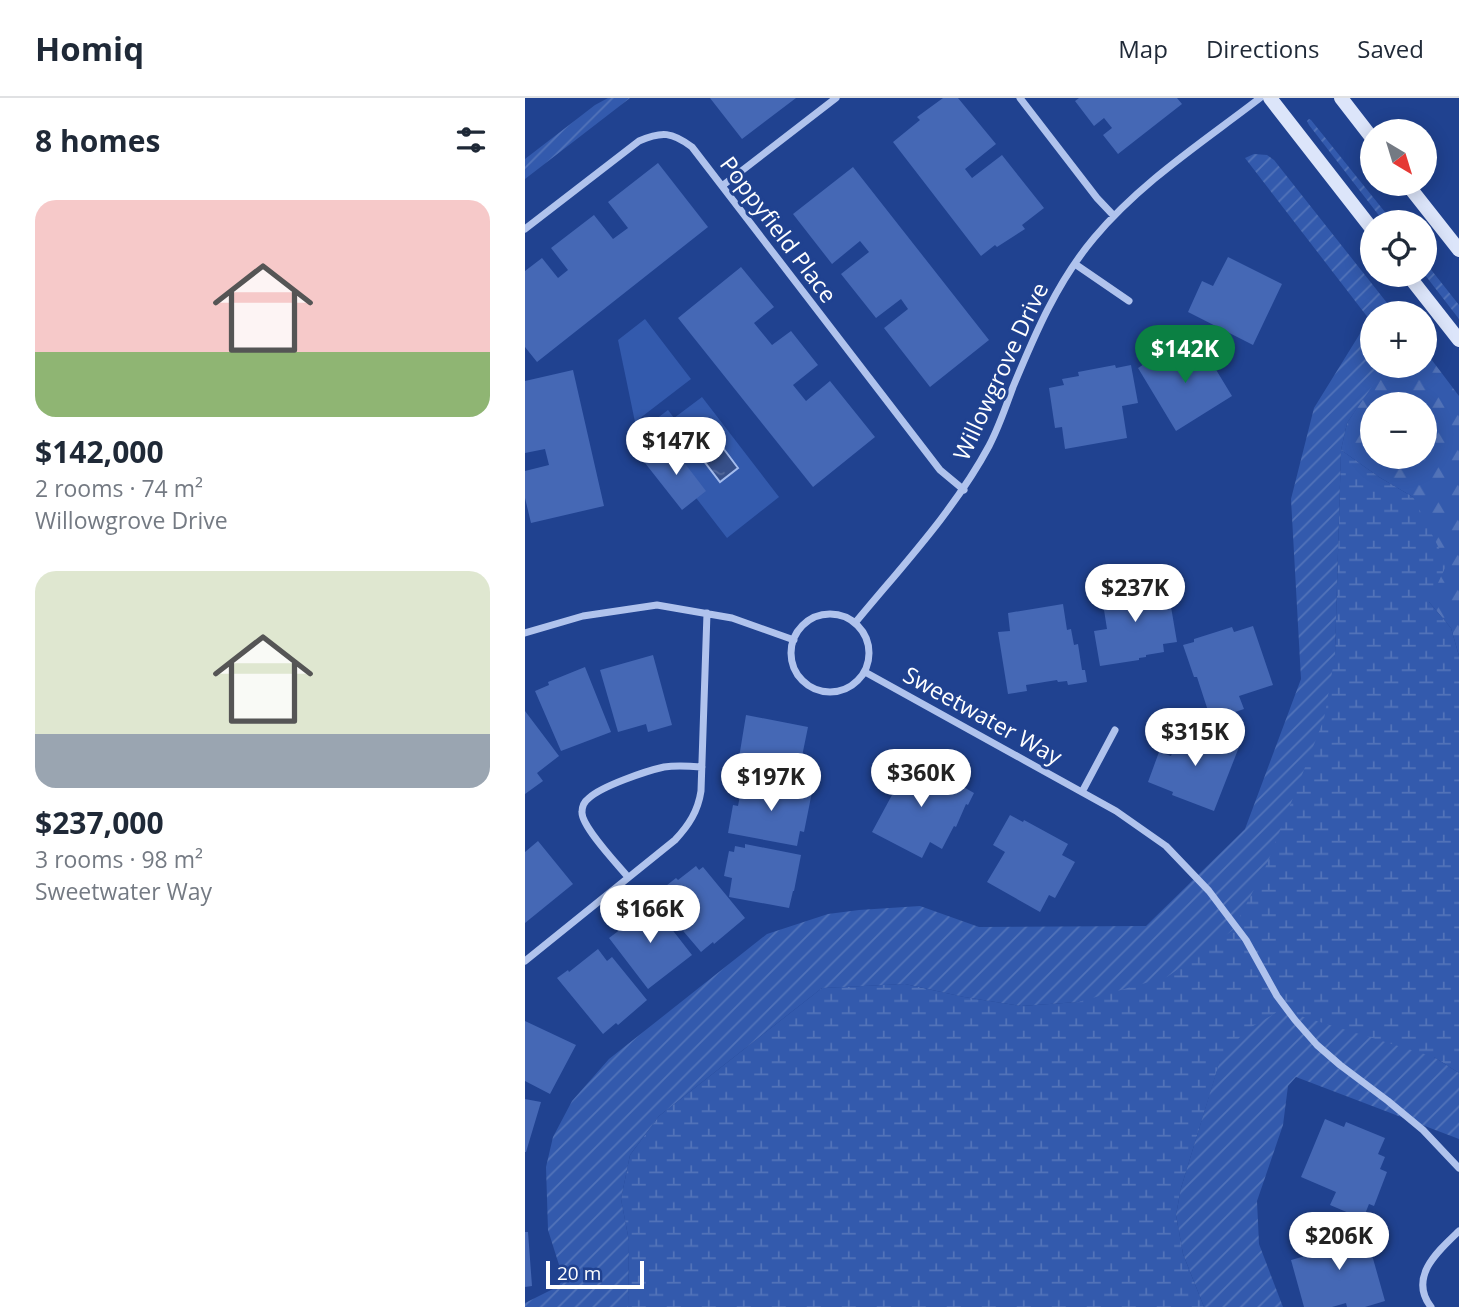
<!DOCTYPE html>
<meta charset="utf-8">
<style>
:root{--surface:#fff;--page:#f6f6f7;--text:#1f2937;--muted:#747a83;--line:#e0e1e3;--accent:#0b8043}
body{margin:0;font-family:"Open Sans",sans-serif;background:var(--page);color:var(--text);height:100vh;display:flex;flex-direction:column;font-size:26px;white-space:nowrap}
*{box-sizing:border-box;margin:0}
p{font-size:23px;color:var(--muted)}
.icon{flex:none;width:38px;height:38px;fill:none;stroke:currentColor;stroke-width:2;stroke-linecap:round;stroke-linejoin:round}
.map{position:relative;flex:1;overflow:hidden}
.panel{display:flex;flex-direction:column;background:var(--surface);width:525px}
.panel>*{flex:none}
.needle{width:46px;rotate:142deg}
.buttons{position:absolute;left:835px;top:21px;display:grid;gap:14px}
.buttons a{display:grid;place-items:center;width:77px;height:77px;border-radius:50%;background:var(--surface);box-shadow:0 4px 18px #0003;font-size:35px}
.scale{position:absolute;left:21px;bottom:18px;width:98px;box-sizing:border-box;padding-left:7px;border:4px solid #fff;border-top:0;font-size:19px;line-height:24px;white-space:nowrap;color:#fff;-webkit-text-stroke:5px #204290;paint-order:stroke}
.price{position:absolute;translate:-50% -60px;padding:0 16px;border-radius:24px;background:#fff;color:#222;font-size:23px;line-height:46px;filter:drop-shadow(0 2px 4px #0008)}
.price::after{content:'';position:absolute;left:50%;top:42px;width:21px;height:16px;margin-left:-10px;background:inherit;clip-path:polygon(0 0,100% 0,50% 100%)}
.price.active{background:var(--accent);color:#fff}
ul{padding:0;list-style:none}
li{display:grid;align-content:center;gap:14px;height:371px;padding:0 35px}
li span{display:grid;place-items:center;height:217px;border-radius:21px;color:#555}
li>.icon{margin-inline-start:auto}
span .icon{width:126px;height:126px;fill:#fffc;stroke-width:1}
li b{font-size:30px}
h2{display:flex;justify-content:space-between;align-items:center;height:84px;padding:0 35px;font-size:30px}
header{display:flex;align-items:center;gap:42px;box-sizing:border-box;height:98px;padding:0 35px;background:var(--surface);border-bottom:2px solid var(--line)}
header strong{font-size:33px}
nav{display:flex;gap:38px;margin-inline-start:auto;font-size:24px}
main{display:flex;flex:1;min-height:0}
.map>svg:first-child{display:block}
</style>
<header>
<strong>Homiq</strong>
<nav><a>Map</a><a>Directions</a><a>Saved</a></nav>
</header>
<main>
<section class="panel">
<h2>8 homes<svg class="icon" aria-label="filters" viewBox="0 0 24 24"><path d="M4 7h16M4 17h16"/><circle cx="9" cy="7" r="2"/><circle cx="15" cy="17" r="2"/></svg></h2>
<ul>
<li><span style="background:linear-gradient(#f6c9c9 70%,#8fb573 0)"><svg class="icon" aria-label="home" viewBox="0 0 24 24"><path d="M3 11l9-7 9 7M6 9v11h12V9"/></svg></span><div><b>$142,000</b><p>2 rooms · 74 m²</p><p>Willowgrove Drive</p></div></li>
<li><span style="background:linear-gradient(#dfe7d0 75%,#9aa5b1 0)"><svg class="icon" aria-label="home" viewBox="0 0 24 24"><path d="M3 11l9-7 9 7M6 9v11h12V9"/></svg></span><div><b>$237,000</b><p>3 rooms · 98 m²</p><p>Sweetwater Way</p></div></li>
</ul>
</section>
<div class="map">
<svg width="934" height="1209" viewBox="0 0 934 1209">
<defs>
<pattern id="forest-firs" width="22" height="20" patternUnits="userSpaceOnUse" patternTransform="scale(1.75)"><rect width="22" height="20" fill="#335aad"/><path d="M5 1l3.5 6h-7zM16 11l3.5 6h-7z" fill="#5273b9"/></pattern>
<pattern id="wetland-marsh" width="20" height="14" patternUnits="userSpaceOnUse" patternTransform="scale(1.75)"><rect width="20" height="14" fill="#335aad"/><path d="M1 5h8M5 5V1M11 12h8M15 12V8" fill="none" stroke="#5273b9"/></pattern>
<pattern id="garden-furrows" width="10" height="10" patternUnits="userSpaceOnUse" patternTransform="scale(1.75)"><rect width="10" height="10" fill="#335aad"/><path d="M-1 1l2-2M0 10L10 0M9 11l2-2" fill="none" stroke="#5273b9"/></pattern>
<pattern id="water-ripples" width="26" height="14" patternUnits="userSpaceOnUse" patternTransform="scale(1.75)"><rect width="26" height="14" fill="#37508a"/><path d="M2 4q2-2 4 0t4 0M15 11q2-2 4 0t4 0" fill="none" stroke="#556a9c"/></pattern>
</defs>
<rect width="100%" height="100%" fill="#204290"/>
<!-- grass -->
<path fill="#335aad" d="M 120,221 L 166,281 L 110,324 L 93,242 Z
M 177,299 L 254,399 L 202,440 L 118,331 L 143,312 L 149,320 Z"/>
<!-- forest -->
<path fill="url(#forest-firs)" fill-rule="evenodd" d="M 900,253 L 934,298 L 934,558 L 926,530 L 904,504 L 888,399 L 854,379 L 816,352 L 822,325 L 859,269 L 861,268 L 900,268 ZM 847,306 L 900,306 L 900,359 L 847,359 Z"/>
<!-- wetland -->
<path fill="url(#wetland-marsh)" d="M 816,352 L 854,379 L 888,399 L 922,466 L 904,504 L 926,530 L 934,558 L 934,975 L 909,959 L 695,963 L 656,1090 L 651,1117 L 658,1156 L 679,1209 L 103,1209 L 104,1143 L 96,1101 L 105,1057 L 134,1018 L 297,890 L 380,886 L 439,899 L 496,908 L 553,904 L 708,832 L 810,557 Z"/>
<!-- garden -->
<path fill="url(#garden-furrows)" d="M 83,0 L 105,0 L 0,81 L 0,61 L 70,7 Z
M 784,21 L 786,22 L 868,124 L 859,124 L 784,27 L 782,23 Z
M 729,56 L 742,57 L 749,62 L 870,215 L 847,215 L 847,268 L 861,268 L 822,325 L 816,352 L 810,557 L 799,621 L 742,766 L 708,832 L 642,879 L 553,904 L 496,908 L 439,899 L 380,886 L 297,890 L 134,1018 L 105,1057 L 96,1101 L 104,1143 L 103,1209 L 0,1209 L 0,1205 L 34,1188 L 40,1175 L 35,1170 L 23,1132 L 21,1069 L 28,1039 L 47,1003 L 84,961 L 242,836 L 303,816 L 334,812 L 395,808 L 454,829 L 621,828 L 720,731 L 776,581 L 766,401 L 789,310 L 844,221 L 720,60 Z
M 900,164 L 934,207 L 934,221 L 900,177 Z
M 756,912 L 909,959 L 934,975 L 934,1041 L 771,979 L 763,988 L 758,1027 L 732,1103 L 734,1146 L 758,1209 L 679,1209 L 658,1156 L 651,1117 L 656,1090 L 695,962 L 721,932 Z"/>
<!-- water -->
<path fill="url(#water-ripples)" stroke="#a4bcee" stroke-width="2" d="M 177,322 L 213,370 L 195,384 L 159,337 Z"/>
<!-- building -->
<path fill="#4568b5" d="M 185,0 L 271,0 L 217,41 Z
M 418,0 L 433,0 L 471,46 L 440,71 L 447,80 L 477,57 L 519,110 L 497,127 L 500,131 L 472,149 L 470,147 L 456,158 L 368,44 L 395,22 L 392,19 Z
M 554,0 L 652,0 L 657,6 L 593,56 L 578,37 L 587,30 L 579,20 L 569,28 L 550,3 Z
M 133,65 L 183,129 L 12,264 L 0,249 L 0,173 L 17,160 L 33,180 L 43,172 L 26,150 L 69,117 L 88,141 L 103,130 L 83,104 Z
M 328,69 L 464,242 L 405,289 L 359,230 L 383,211 L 376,201 L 351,220 L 316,176 L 344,154 L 335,143 L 307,166 L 268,116 Z
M 703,159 L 757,186 L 728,247 L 663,214 L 677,183 L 688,188 Z
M 216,169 L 249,209 L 229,225 L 247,247 L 266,233 L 293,267 L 268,287 L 281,303 L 305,283 L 350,339 L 288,389 L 153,220 Z
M 676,247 L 707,298 L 651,333 L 613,270 L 641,252 L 649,263 Z
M 590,267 L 591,270 L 606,267 L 613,305 L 597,308 L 602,340 L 540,351 L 537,329 L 530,330 L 524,290 L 539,287 L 537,281 L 554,278 L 553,274 Z
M 48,272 L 79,408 L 6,425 L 0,400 L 0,373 L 24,367 L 20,351 L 0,355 L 0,283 Z
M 145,346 L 181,393 L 157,412 L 120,365 Z
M 636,483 L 640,503 L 645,503 L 652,544 L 638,546 L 639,554 L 621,557 L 621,559 L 614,560 L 614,562 L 575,568 L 569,533 L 582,531 L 576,493 Z
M 538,506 L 542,532 L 546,531 L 549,547 L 553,546 L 557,572 L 560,572 L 562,584 L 543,587 L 542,583 L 533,584 L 532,582 L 501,587 L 502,593 L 483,596 L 473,534 L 485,533 L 483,515 Z
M 728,528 L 748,587 L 714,598 L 719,611 L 686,622 L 672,579 L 669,579 L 658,547 L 669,544 L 669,541 L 707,529 L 709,534 Z
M 128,557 L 147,627 L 123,634 L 121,626 L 93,634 L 75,572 Z
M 60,569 L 86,634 L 36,653 L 10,593 L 24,587 L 23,584 Z
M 0,613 L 34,658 L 12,675 L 18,683 L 0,696 Z
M 221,617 L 283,629 L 272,683 L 212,672 Z
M 658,627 L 714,649 L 689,713 L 647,697 L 648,694 L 623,684 L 634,654 L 646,658 Z
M 378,659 L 423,683 L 420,688 L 425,690 L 428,683 L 449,695 L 443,707 L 441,706 L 431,729 L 429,728 L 417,751 L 405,744 L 397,760 L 347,734 L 367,697 L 359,693 Z
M 223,683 L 230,685 L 231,683 L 287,694 L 279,734 L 275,733 L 272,748 L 203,735 L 208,707 L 213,708 L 217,687 L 222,688 Z
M 485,717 L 498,724 L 499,722 L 543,746 L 537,757 L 550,764 L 530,800 L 524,797 L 515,814 L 462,784 L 480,754 L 468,747 Z
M 13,743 L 48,786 L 0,825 L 0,754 Z
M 220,746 L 276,757 L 269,793 L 268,793 L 264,810 L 204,799 L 207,780 L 199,778 L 204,753 L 209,754 L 210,748 L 220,750 Z
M 171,768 L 174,772 L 178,769 L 220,820 L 189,846 L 188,844 L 176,854 L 131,801 L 138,794 L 137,791 L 151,780 L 153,782 Z
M 124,802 L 167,857 L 123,891 L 84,840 L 108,822 L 104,817 Z
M 73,851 L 82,863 L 87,859 L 122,902 L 93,927 L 91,925 L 78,936 L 32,880 L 43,872 L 44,874 Z
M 0,923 L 51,947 L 25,996 L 0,983 Z
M 0,1001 L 16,1004 L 1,1054 L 0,1054 Z
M 800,1021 L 819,1029 L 821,1024 L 860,1040 L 853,1056 L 860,1059 L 855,1071 L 862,1074 L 849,1108 L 844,1106 L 838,1121 L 805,1107 L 811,1094 L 776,1079 Z
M 841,1129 L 847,1150 L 841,1152 L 843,1158 L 847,1157 L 860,1203 L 840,1209 L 822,1209 L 821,1205 L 807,1209 L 779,1209 L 766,1162 L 784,1157 L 781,1145 Z
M 0,1134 L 3,1134 L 7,1188 L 0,1189 Z"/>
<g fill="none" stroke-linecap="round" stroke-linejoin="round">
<!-- street -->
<path stroke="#b0c3ed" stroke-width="7" d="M 495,0 L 572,100 L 589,118
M 197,88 L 311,0
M 0,131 L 114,43 C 137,33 147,34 167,49 L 415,372 L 439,392
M 550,166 L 604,203
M266 555a39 39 0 1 1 78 0a39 39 0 1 1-78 0Z
M 330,525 C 377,468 429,413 464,348 C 474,329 481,308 488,289 C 510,236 532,184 569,140 C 616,84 678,44 735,0
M 0,535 L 58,518 L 132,507 L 207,520 L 269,542
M 340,574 L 591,713 L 641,748 L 684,793 L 721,842 L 752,898 L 770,922 L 792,947 L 815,967 L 863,1003 L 898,1032 L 934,1070
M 557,694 L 590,632
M 103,779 C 93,767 56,728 57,714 C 57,708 60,703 64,700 C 77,688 121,673 139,669 C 152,667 164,668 177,669
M 0,863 L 150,742 C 164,727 173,713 176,693 L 182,515
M 906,1209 C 883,1179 913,1153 934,1133"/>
<!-- secondary -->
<path stroke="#dce5fa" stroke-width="14" d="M 745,0 L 847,131
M 816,0 L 847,40
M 882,86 L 934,152
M 883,177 L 934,242"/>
</g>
<g text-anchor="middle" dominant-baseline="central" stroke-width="6" stroke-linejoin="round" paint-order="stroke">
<!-- street labels -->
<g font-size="23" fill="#fff" stroke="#204290">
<text transform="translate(254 131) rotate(53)">Poppyfield Place</text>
<text transform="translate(475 273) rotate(-65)">Willowgrove Drive</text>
<text transform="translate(458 617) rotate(29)">Sweetwater Way</text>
</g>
</g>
</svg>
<div class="buttons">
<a><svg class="needle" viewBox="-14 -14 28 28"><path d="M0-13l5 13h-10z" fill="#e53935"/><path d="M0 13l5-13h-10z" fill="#747a83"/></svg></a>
<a><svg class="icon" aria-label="locate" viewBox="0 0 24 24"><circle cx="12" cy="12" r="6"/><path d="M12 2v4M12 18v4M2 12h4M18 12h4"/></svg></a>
<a>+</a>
<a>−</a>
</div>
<div class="scale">20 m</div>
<b class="price active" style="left:660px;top:287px">$142K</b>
<b class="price" style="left:151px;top:379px">$147K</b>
<b class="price" style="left:610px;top:526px">$237K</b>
<b class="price" style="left:670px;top:670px">$315K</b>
<b class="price" style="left:396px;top:711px">$360K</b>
<b class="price" style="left:246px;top:715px">$197K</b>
<b class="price" style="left:125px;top:847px">$166K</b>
<b class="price" style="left:814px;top:1174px">$206K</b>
</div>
</main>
